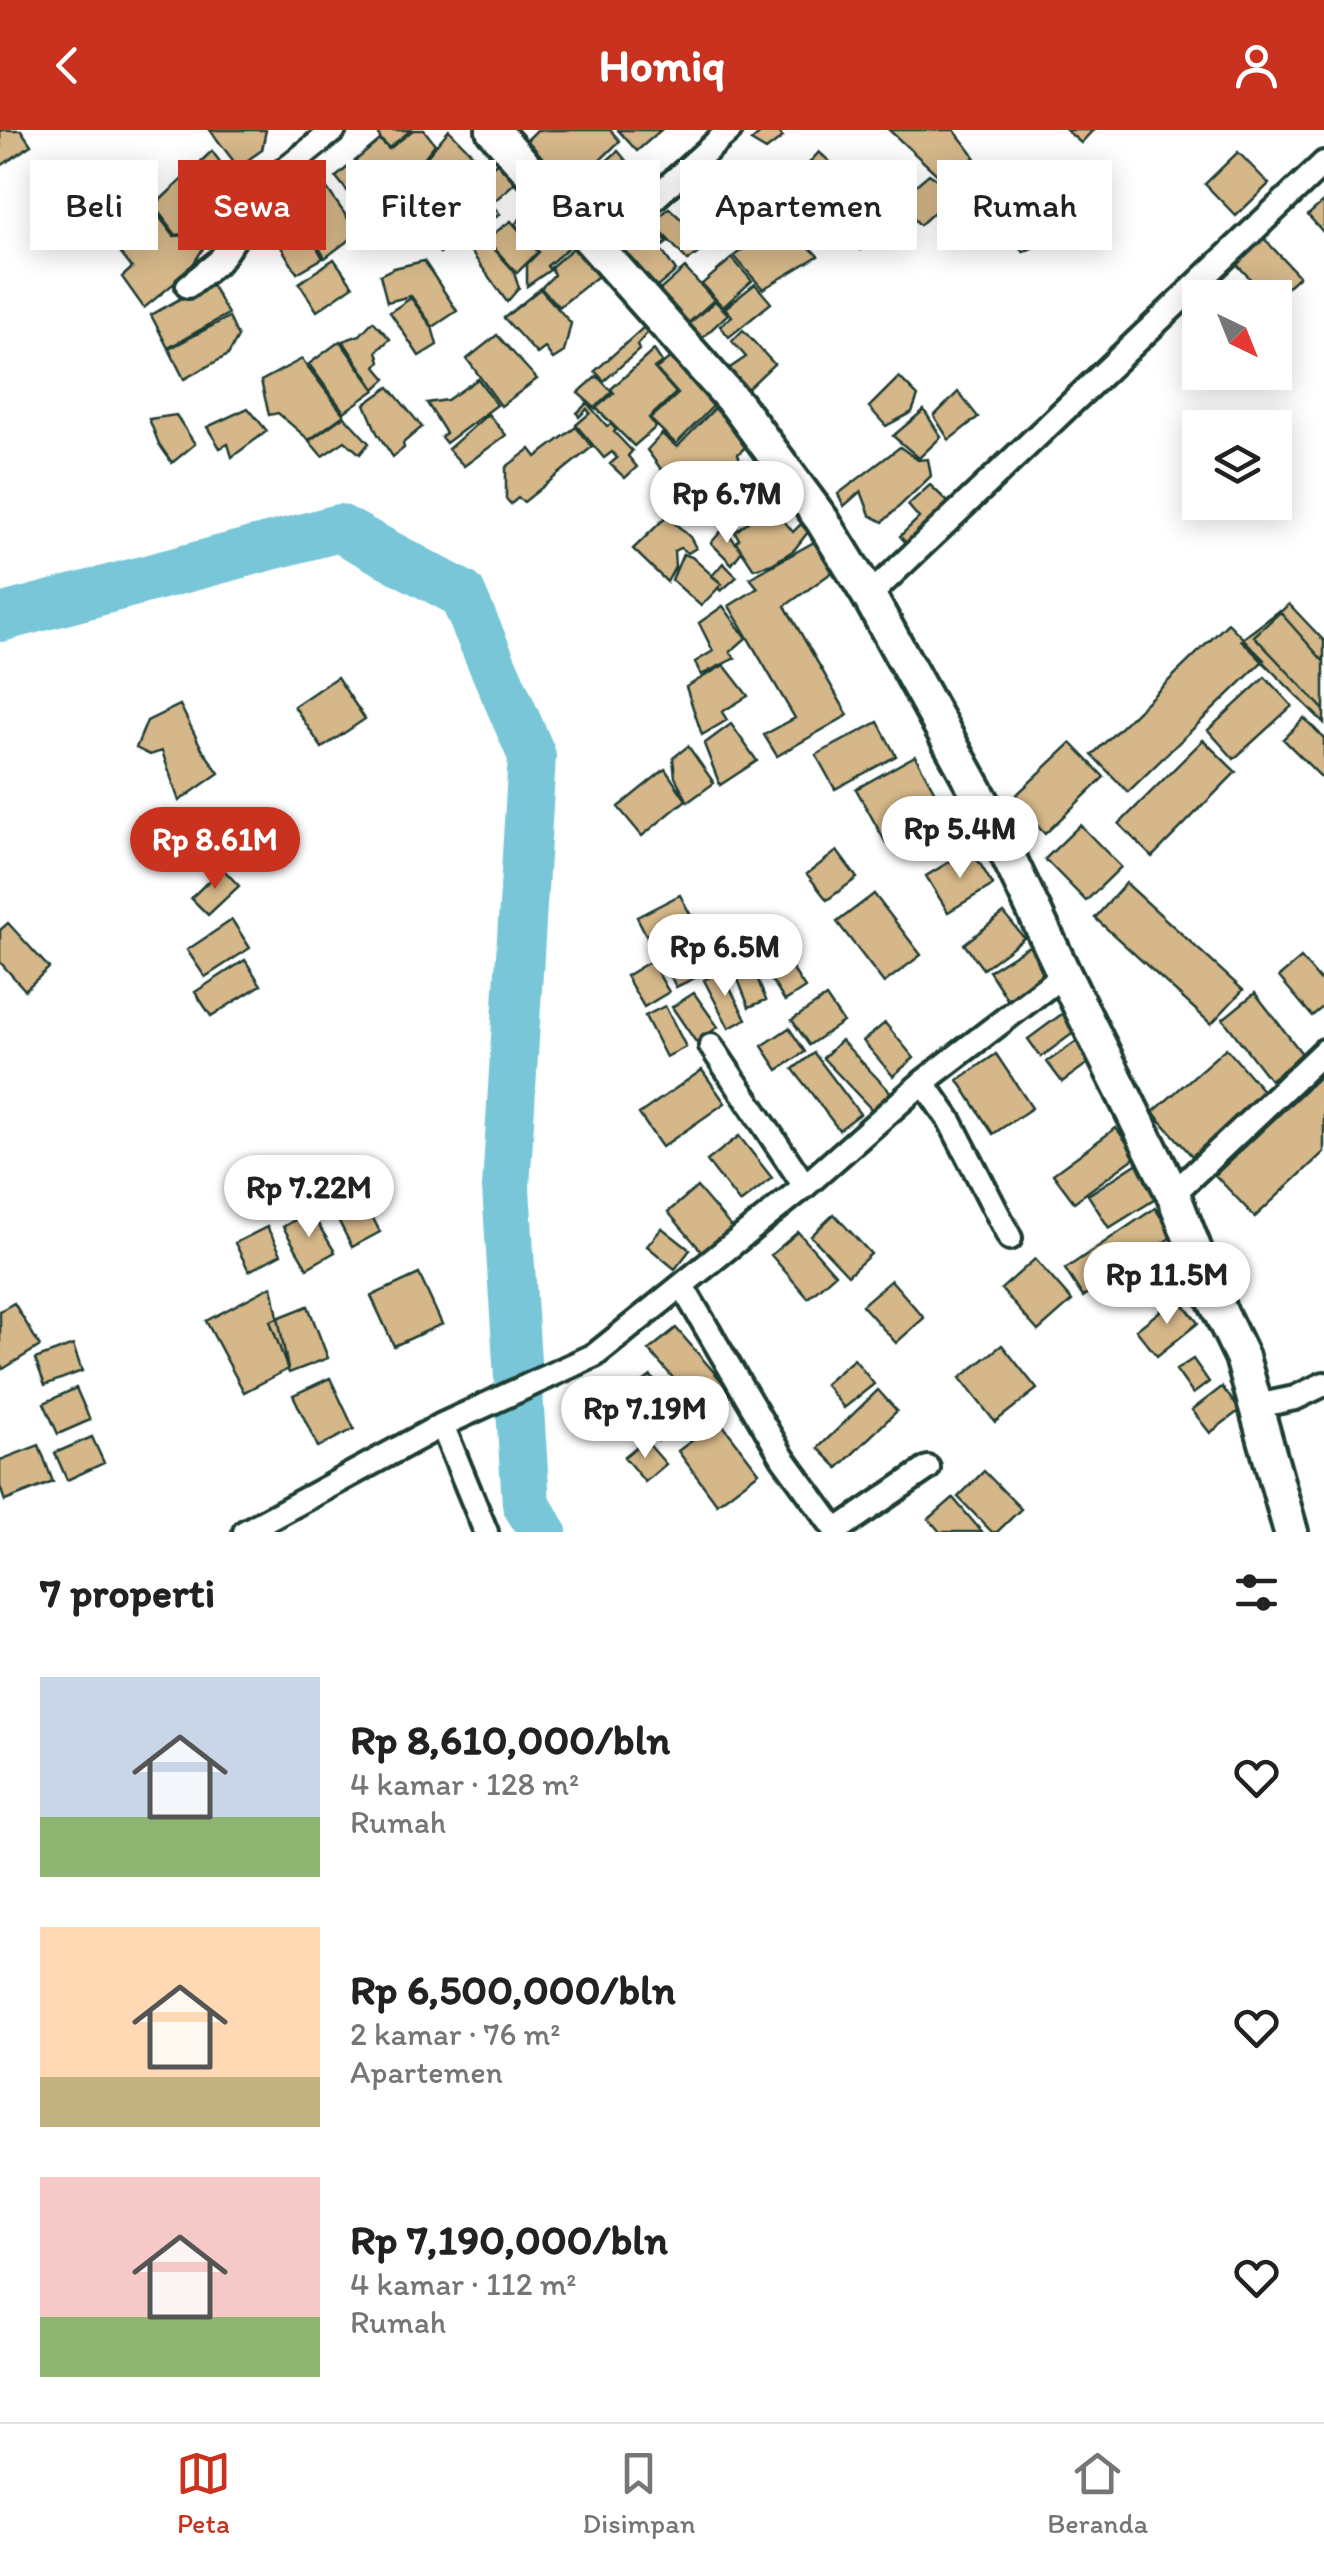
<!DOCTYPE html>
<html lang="id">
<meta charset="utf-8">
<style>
:root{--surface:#fff;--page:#f2f2f2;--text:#222;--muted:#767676;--line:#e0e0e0;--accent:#c8321e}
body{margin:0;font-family:Itim,sans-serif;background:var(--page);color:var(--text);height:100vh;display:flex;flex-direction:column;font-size:38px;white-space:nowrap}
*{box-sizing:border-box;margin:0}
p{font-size:32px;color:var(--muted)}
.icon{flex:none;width:55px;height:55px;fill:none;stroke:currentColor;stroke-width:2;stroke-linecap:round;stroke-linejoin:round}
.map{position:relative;height:1402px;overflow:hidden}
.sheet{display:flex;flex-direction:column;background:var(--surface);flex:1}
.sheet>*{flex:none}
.hud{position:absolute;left:30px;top:30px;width:1265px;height:90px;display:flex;gap:20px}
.needle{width:65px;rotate:137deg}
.fabs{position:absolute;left:1182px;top:150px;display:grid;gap:20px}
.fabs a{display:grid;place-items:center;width:110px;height:110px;border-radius:0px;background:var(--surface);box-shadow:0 5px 25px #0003;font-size:50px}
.price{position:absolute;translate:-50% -85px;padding:0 22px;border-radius:35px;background:#fff;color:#222;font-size:32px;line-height:65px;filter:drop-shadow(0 2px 5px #0008)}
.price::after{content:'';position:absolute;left:50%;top:60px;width:30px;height:22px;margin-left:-15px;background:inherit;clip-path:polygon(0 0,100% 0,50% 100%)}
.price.selected{background:var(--accent);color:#fff}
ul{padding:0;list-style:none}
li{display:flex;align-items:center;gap:30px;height:250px;padding:0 40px}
li span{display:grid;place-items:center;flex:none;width:280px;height:200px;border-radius:0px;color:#555}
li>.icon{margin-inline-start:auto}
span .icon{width:120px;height:120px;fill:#fffc;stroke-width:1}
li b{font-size:42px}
h2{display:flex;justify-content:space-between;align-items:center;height:120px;padding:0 40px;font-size:42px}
.tag{padding:0 35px;border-radius:0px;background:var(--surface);box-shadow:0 5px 25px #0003;font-size:35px;line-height:90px}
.tag.selected{background:var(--accent);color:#fff}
header{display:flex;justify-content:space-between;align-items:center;height:130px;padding:0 40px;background:var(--accent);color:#fff;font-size:45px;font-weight:800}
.tab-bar{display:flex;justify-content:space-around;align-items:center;height:140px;border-top:2px solid var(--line);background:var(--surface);font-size:28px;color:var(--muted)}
.tab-bar a{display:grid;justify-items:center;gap:5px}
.tab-bar .selected{color:var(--accent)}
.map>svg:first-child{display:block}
</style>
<header><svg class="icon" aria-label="back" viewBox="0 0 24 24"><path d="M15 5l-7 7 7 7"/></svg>Homiq<svg class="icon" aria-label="person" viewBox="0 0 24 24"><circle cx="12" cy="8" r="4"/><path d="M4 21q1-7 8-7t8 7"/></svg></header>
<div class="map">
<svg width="1324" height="1402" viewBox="0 0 1324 1402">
<rect width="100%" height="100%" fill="#fff"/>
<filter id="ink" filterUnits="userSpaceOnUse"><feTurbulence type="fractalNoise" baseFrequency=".01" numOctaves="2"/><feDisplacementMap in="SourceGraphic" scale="20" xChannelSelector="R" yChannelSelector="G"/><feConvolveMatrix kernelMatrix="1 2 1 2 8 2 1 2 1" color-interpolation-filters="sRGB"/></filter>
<g filter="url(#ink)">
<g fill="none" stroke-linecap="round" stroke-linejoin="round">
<!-- river -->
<path stroke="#78c6d7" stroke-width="48" d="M 0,488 L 339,398 L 462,464 L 532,626 L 506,1058 L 526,1374 L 543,1402"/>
</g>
<!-- building -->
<path fill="#d5b789" stroke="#1f3d34" stroke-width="2.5" d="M 0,0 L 21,0 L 31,15 L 1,36 Z
M 210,0 L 266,0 L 262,20 L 238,37 Z
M 378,0 L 411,0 L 389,18 L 380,9 Z
M 413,0 L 424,0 L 435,14 L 424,28 L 433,39 L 410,58 L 401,47 L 373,63 L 360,77 L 336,47 L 380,10 L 389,19 Z
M 449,0 L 481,33 L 451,57 L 425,29 Z
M 537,0 L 610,0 L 620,11 L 569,60 L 524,13 Z
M 618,0 L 661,0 L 637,21 Z
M 764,0 L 777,0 L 783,7 L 766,20 L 751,11 Z
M 889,0 L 954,0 L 975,27 L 943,50 Z
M 1066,0 L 1093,0 L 1081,13 Z
M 212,21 L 237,55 L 214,73 L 211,101 L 176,105 L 154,76 Z
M 618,21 L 650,59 L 601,101 L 569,63 Z
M 819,22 L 858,57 L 828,83 L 795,49 Z
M 1238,22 L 1269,54 L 1236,86 L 1205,54 Z
M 501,29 L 519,49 L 491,74 L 500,84 L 468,108 L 457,110 L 440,123 L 419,101 Z
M 310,34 L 358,103 L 325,128 L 302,89 L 307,85 L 284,53 Z
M 929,44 L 956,62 L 920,95 L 897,71 Z
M 859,60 L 889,91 L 860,120 L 829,89 Z
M 538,71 L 576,111 L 547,136 L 550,140 L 527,156 L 527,134 L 539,122 L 515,94 Z
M 1324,71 L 1324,103 L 1308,85 Z
M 669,78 L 683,91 L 699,80 L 720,106 L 688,131 L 653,93 Z
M 1031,81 L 1045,104 L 1041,114 L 1023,122 L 1005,98 Z
M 297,83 L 323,128 L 297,143 L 270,99 Z
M 157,84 L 174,106 L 212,104 L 189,141 L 144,178 L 122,147 L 132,138 L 107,106 Z
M 782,89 L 818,126 L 763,159 L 734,126 Z
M 511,91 L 538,122 L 517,143 L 486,109 Z
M 650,94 L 668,112 L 660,118 L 676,141 L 649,164 L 616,122 Z
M 1258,102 L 1299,146 L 1275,168 L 1268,168 L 1230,127 Z
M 485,109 L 513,140 L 519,158 L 507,172 L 471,122 Z
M 579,113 L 602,143 L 559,177 L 541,158 L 554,145 L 551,137 Z
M 732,128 L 752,151 L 723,177 L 702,154 Z
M 334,129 L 353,156 L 317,181 L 299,153 Z
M 424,131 L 457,181 L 433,197 L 411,166 L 387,172 L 380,145 L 394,138 Z
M 685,138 L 714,170 L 682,199 L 653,166 Z
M 210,152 L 228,184 L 168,218 L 151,185 Z
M 755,154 L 771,173 L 729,207 L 720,196 L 732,186 L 725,178 Z
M 540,159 L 571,193 L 564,222 L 553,229 L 545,218 L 537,224 L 504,188 Z
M 411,168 L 432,197 L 437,215 L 419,226 L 390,182 Z
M 715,171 L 728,184 L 696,214 L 683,199 Z
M 229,187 L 238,207 L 228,225 L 184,249 L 169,219 Z
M 373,191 L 390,209 L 377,221 L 380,232 L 376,237 L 386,249 L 375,259 L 343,211 L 360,205 Z
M 644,197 L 648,202 L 637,215 L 639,220 L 604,251 L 595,241 Z
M 743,200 L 774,234 L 742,264 L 721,244 L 746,227 L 732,211 Z
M 497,205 L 537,249 L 501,276 L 467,229 Z
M 340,211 L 375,260 L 344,282 L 309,234 Z
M 654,220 L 662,232 L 654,238 L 676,263 L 649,288 L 656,297 L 634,316 L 596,278 L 614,263 L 611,259 Z
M 672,226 L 714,275 L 676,314 L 650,289 L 678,264 L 656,239 Z
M 302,229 L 344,285 L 309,310 L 278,283 L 269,285 L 261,251 Z
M 597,246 L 612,262 L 595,278 L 578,263 Z
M 899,247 L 918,266 L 912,282 L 886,296 L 869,277 Z
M 478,249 L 497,275 L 446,313 L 441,307 L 446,303 L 427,273 L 447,270 Z
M 389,257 L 422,297 L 403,313 L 404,318 L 393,327 L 377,303 L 365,274 Z
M 958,262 L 978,287 L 949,310 L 934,286 Z
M 587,273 L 607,296 L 611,294 L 616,300 L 614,302 L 632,321 L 628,326 L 637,337 L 625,348 L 610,334 L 617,328 L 612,322 L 604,328 L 576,295 L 590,283 L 587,279 L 579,287 L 577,283 Z
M 718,275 L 754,309 L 738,324 L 742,337 L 696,387 L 647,320 L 662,304 L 677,317 Z
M 248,278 L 267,301 L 232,327 L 228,314 L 220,318 L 207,297 Z
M 924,280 L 941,307 L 919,328 L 893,306 Z
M 488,284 L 506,305 L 464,336 L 448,319 Z
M 176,285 L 195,314 L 172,333 L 159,314 L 149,289 Z
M 344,286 L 369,313 L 360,324 L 345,311 L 322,326 L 309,311 Z
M 576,297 L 592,317 L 524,372 L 518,368 L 511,374 L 506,369 L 506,337 L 530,319 L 536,327 Z
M 900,317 L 918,330 L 928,329 L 931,346 L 883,392 L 870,385 L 861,361 L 844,376 L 838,364 Z
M 930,355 L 948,372 L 951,384 L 931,399 L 927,395 L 907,414 L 900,406 L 919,388 L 908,375 Z
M 770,374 L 793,402 L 801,394 L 808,402 L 794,420 L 772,434 L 754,439 L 736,412 L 739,409 L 735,402 Z
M 667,386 L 690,407 L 696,418 L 688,423 L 680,418 L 674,421 L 675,437 L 667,452 L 633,419 Z
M 724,398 L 742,421 L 732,434 L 711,413 Z
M 816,411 L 834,441 L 785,476 L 848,585 L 777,626 L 764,605 L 795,588 L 729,476 L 758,458 L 750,448 Z
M 683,424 L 692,427 L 722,454 L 701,476 L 672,450 Z
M 723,433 L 737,447 L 721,461 L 718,458 L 722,454 L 712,446 Z
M 1289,474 L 1324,511 L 1324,580 L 1254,506 Z
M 723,476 L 746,508 L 730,522 L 735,528 L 701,545 L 695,532 L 713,521 L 699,493 Z
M 1279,481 L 1324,532 L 1324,593 L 1241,510 Z
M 1228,493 L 1264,530 L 1128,662 L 1092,625 Z
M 724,535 L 748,566 L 722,582 L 727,590 L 702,605 L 686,557 Z
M 337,547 L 365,589 L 322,618 L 294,576 Z
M 1265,547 L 1292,576 L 1234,629 L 1208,600 Z
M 180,575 L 202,619 L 219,643 L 179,671 L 162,621 L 150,625 L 136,618 L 147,591 Z
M 1304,588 L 1324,608 L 1324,650 L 1283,609 Z
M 878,592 L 896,626 L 835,659 L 816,625 Z
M 731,594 L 757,631 L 720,655 L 704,614 Z
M 1203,610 L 1236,642 L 1152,727 L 1119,694 Z
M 1071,613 L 1104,647 L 1045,704 L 1012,669 Z
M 688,616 L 714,653 L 688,672 L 675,647 L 673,628 Z
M 915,626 L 945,680 L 886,713 L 856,659 Z
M 665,639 L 686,670 L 642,706 L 618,677 Z
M 1080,695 L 1121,737 L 1086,771 L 1045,729 Z
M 971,719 L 993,755 L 948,782 L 926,746 Z
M 837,721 L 857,748 L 827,770 L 807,744 Z
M 222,738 L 239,756 L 208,785 L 191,768 Z
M 1126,753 L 1243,860 L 1211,894 L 1095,788 Z
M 874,764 L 921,825 L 884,853 L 837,792 Z
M 680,765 L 698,799 L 655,822 L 637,787 Z
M 1004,783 L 1024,808 L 983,839 L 964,814 Z
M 232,790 L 250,818 L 205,847 L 187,820 Z
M 8,793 L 49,838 L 25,860 L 0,832 L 0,800 Z
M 693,812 L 707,842 L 676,857 L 661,826 Z
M 1029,816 L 1048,848 L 1009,872 L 989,841 Z
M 780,820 L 805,858 L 785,871 L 760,833 Z
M 1301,828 L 1324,855 L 1324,876 L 1312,886 L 1279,847 Z
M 245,830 L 261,855 L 211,886 L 195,862 Z
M 651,831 L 669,862 L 644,877 L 626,846 Z
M 752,835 L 766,870 L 749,877 L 735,842 Z
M 721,841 L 746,889 L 729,898 L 704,850 Z
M 694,863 L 718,897 L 696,912 L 672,877 Z
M 1255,863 L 1303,925 L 1270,950 L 1223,889 Z
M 826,867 L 843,892 L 809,915 L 792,890 Z
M 665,876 L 686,917 L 666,927 L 645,886 Z
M 1066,881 L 1080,898 L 1041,927 L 1028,909 Z
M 885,893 L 914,928 L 893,946 L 863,911 Z
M 789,898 L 805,922 L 778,940 L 762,916 Z
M 1081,908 L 1095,928 L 1062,952 L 1047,932 Z
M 841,910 L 895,967 L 876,984 L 823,928 Z
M 1226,918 L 1265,963 L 1192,1026 L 1153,982 Z
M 814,923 L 860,984 L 839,1000 L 793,939 Z
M 996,924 L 1032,978 L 993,1004 L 958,950 Z
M 702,940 L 725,973 L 662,1017 L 639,984 Z
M 1324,942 L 1324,1022 L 1255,1087 L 1215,1045 Z
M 1116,998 L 1137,1026 L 1074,1072 L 1053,1044 Z
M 739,1006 L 772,1048 L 740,1073 L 707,1031 Z
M 1144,1029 L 1165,1063 L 1109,1098 L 1088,1065 Z
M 354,1051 L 380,1102 L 352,1117 L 326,1066 Z
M 697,1057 L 733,1099 L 704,1124 L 668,1082 Z
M 1155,1078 L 1173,1106 L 1083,1167 L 1065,1139 Z
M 310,1081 L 335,1122 L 307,1138 L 283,1097 Z
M 834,1084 L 871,1124 L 848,1145 L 811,1106 Z
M 267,1097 L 281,1124 L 249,1141 L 235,1113 Z
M 662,1098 L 690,1120 L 675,1139 L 647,1116 Z
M 798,1102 L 835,1144 L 808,1168 L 771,1125 Z
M 1035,1129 L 1072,1171 L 1038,1201 L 1001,1159 Z
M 419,1144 L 442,1194 L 394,1216 L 371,1166 Z
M 891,1150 L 924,1188 L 896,1213 L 862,1175 Z
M 272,1156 L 288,1239 L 244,1262 L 206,1191 Z
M 1178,1167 L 1198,1193 L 1157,1226 L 1136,1200 Z
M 14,1173 L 40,1216 L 3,1239 L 0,1233 L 0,1181 Z
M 308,1176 L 328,1228 L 289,1243 L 270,1191 Z
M 676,1198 L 731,1262 L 705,1285 L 649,1220 Z
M 73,1215 L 82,1241 L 45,1255 L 35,1229 Z
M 1002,1215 L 1037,1259 L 995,1292 L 960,1248 Z
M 854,1229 L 874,1254 L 844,1278 L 825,1254 Z
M 1193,1229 L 1209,1252 L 1193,1264 L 1176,1240 Z
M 651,1246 L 684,1294 L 658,1311 L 626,1264 Z
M 330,1248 L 354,1299 L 318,1317 L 293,1265 Z
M 1222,1257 L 1240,1280 L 1210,1303 L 1192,1280 Z
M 76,1258 L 90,1290 L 58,1304 L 44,1273 Z
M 878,1260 L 897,1281 L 838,1338 L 818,1318 Z
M 719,1290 L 759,1342 L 717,1374 L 678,1321 Z
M 92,1307 L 104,1333 L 67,1350 L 55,1323 Z
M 645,1310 L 666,1334 L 645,1352 L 624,1327 Z
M 39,1315 L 53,1352 L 5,1371 L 0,1357 L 0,1330 Z
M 984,1341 L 1021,1379 L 997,1402 L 992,1402 L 958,1367 Z
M 953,1368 L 982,1402 L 940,1402 L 929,1389 Z"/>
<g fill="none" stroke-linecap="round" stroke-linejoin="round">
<defs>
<path id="street" d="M 600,117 L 730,0
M 188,156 L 219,131 L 233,111 L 246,81 L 262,58 L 334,0
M 869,466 L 1324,33
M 711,916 L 805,1056
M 923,952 L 950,991 L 1010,1108
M 1173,1064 L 1324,921
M 682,1156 L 783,1328 L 837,1402
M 1257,1276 L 1295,1268 L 1324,1254
M 442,1295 L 486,1402
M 836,1401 L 928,1338
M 245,1402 L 442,1295 L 595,1225 L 805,1056 L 923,952 L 1064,844"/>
<path id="secondary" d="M 493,0 L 737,275 L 822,390 L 869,466 L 983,673 L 1064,844 L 1173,1064 L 1214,1169 L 1242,1227 L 1291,1402"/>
</defs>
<!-- street casing -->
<use href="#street" stroke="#1f3d34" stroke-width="30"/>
<!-- secondary casing -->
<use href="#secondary" stroke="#1f3d34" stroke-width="40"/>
<!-- street -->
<use href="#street" stroke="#fff" stroke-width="22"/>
<!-- secondary -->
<use href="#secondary" stroke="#fff" stroke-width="32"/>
</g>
</g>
</svg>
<div class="fabs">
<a><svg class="needle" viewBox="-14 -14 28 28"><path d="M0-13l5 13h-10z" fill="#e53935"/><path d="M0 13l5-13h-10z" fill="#767676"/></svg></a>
<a><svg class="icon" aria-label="layers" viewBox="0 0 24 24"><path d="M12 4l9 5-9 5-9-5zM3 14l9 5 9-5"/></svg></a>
</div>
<b class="price" style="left:727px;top:416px">Rp 6.7M</b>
<b class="price" style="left:960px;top:751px">Rp 5.4M</b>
<b class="price selected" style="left:215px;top:762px">Rp 8.61M</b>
<b class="price" style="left:725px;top:869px">Rp 6.5M</b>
<b class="price" style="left:309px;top:1110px">Rp 7.22M</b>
<b class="price" style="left:1167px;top:1197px">Rp 11.5M</b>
<b class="price" style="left:645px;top:1331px">Rp 7.19M</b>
<div class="hud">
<a class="tag">Beli</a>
<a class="tag selected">Sewa</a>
<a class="tag">Filter</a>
<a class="tag">Baru</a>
<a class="tag">Apartemen</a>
<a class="tag">Rumah</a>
</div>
</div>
<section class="sheet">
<h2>7 properti<svg class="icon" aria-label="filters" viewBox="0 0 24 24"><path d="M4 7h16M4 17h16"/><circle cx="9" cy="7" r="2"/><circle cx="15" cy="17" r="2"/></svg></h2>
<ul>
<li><span style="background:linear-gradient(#c9d6e8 70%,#8fb573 0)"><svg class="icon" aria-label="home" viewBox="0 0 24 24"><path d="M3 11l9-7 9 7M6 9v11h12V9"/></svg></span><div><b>Rp 8,610,000/bln</b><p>4 kamar · 128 m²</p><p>Rumah</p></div><svg class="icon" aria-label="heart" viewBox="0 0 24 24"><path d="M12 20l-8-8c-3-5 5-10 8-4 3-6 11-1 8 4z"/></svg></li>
<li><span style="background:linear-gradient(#ffd9b3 75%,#c2b280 0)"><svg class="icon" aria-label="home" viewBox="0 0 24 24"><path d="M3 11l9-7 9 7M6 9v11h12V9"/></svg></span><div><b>Rp 6,500,000/bln</b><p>2 kamar · 76 m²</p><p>Apartemen</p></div><svg class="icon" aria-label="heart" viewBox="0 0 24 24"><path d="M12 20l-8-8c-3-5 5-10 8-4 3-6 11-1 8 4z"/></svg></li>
<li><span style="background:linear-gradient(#f6c9c9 70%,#8fb573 0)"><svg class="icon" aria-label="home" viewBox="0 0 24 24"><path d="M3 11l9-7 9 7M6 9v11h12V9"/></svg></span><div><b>Rp 7,190,000/bln</b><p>4 kamar · 112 m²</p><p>Rumah</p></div><svg class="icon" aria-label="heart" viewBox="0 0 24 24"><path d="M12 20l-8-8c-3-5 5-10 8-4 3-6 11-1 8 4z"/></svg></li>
</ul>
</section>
<nav class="tab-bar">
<a class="selected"><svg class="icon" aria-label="map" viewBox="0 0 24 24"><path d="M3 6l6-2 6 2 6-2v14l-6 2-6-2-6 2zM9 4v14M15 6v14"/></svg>Peta</a>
<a><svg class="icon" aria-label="saved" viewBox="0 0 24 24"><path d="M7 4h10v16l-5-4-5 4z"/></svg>Disimpan</a>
<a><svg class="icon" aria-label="home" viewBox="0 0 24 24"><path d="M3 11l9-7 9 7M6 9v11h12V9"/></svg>Beranda</a>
</nav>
